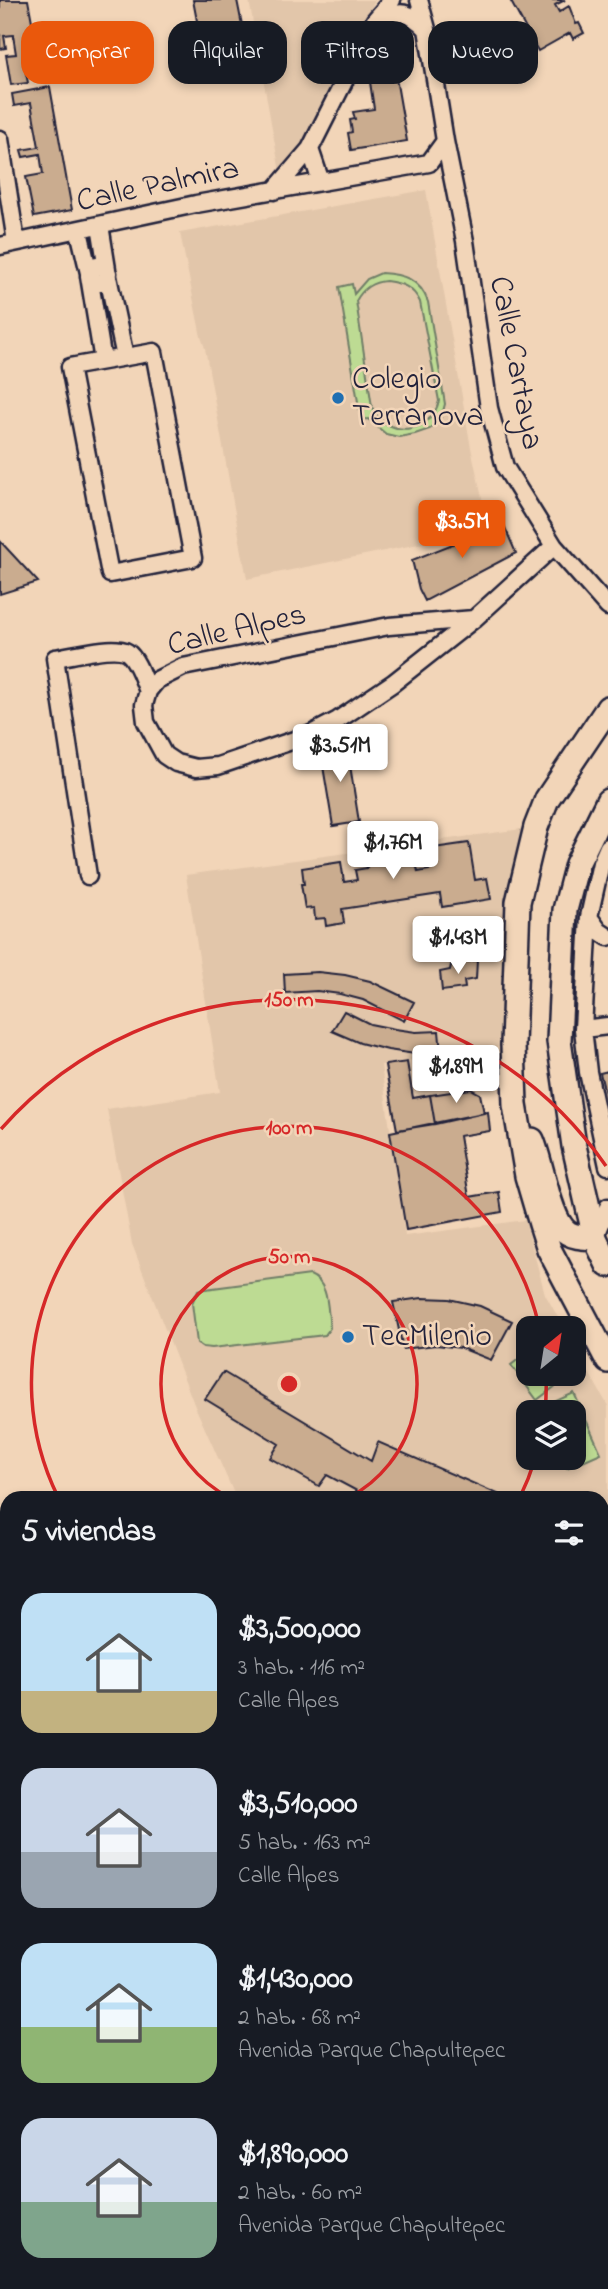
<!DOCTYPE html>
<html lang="es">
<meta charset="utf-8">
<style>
:root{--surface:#171b24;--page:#242831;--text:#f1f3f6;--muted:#9ea1a6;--accent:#ea580c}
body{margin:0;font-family:"Indie Flower",sans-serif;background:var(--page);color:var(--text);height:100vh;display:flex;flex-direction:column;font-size:26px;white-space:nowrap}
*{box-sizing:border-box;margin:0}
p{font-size:23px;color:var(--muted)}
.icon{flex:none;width:38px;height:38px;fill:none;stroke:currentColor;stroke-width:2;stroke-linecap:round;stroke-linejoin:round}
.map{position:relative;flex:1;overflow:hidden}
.sheet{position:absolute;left:0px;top:1491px;width:609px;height:798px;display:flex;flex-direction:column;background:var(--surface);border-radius:21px 21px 0 0;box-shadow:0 4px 10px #0003}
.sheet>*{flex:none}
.top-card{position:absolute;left:21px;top:21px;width:567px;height:63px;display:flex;gap:14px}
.needle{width:46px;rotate:30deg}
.buttons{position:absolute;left:516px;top:1316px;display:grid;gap:14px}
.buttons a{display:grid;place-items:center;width:70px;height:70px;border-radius:14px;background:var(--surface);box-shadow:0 4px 10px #0003;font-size:35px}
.price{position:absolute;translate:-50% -60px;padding:0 16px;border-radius:7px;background:#fff;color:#222;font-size:23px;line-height:46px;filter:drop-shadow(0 2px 4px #0008)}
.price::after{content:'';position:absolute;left:50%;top:42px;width:21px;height:16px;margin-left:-10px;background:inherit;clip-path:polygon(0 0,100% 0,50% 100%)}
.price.selected{background:var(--accent);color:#fff}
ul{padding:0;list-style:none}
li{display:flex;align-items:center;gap:21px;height:175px;padding:0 21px}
li span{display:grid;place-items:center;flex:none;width:196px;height:140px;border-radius:21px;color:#555}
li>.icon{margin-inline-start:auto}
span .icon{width:84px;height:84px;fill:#fffc;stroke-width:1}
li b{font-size:30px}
h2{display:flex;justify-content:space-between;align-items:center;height:84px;padding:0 21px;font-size:30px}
.pill{padding:0 24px;border-radius:21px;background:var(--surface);box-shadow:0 4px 10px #0003;font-size:24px;line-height:63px}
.pill.selected{background:var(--accent);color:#fff}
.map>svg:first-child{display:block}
</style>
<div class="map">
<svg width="608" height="2289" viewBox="0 0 608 2289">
<rect width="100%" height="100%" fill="#f2d5b8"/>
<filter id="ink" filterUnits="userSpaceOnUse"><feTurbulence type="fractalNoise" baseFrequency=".0143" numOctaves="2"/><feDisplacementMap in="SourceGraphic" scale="14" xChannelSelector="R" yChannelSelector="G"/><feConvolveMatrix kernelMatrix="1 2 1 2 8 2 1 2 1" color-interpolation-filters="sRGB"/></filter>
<g filter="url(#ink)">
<!-- built -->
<path fill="#e2c6aa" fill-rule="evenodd" d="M 249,0 L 375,0 L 287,175 L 281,178 Z
M 426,190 L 471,448 L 486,516 L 443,539 L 247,579 L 205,348 L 201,337 L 180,233 Z
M 536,827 L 513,1045 L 381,1065 L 405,1236 L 525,1220 L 545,1294 L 564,1328 L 528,1328 L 528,1374 L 574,1374 L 574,1346 L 608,1406 L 608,1620 L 602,1620 L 602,1498 L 236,1498 L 194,1404 L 132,1244 L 107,1109 L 220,1092 L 186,875 ZM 528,1412 L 574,1412 L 574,1458 L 528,1458 Z
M 608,1704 L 608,2068 L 602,2069 L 602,1705 Z
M 7,1804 L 7,2162 L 0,2163 L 0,1805 Z"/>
<!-- green -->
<path fill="#bddb93" stroke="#707e67" stroke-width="2" fill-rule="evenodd" d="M 381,273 C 403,274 420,279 428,302 L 445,404 L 442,415 L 437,422 L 430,429 L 415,434 L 399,437 L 386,434 L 368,419 L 361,420 L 339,287 L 352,284 L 354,294 L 367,279 ZM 386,281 C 402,283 413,287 420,302 L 439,401 C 430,436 386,438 372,407 L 356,301 C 363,288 372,282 386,281 Z
M 310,1275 C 330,1283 327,1309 330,1328 L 325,1335 L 212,1348 L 203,1347 L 197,1343 L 192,1303 L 198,1290 Z
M 528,1352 L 528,1374 L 549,1374 L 557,1385 L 537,1400 L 511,1365 Z
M 574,1393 L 601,1453 L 567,1468 L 562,1458 L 574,1458 L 574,1412 L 541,1412 L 540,1408 Z"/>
<!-- building -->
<path fill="#caac8f" stroke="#22223b" stroke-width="2" d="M 0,0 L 28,0 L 41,70 L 26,73 L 28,83 L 11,85 L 6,55 L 16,54 L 13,35 L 4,36 L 6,48 L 0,49 Z
M 193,0 L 237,0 L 244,35 L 227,37 L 229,44 L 218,46 L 217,39 L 201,42 Z
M 510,0 L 565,0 L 555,5 L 559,12 L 569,6 L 576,24 L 579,23 L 584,33 L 573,39 L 570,33 L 538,51 Z
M 396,78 L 407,141 L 351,150 L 348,133 L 352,132 L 350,120 L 355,119 L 353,112 L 374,109 L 370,82 Z
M 50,87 L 72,210 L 34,217 L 26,177 L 43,174 L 40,154 L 23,157 L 21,150 L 39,147 L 31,103 L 14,106 L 12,94 Z
M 493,516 L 503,523 L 516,553 L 425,601 L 419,589 L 412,560 L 481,533 Z
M 0,541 L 38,582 L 0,594 Z
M 346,740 L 359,822 L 333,826 L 320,748 L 336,745 L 336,742 Z
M 469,843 L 475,880 L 487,878 L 491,899 L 442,907 L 440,894 L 342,909 L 344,923 L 326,926 L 325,918 L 315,919 L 314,908 L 305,909 L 301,884 L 304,884 L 302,868 L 341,862 L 344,882 L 357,880 L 355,870 L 367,868 L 364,851 L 402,845 L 404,859 L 415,857 L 418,872 L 429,870 L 426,849 Z
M 486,938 L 487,950 L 476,951 L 476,948 L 472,948 L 472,939 Z
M 477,960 L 476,979 L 464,981 L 465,988 L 442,991 L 440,972 L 450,970 L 451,965 Z
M 318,972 L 345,975 L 370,981 L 414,1002 L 404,1021 L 363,1000 L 340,994 L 317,991 L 285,993 L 284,974 Z
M 344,1011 L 370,1024 L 395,1029 L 416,1032 L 439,1031 L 441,1053 L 415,1054 L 388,1050 L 360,1043 L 332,1031 Z
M 407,1062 L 413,1098 L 430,1095 L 435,1124 L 397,1130 L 385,1065 Z
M 608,1071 L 608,1101 L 607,1101 L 600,1073 Z
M 471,1089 L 480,1094 L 484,1113 L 435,1124 L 430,1095 Z
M 488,1112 L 490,1131 L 459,1136 L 469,1197 L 499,1192 L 502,1212 L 406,1230 L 390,1132 Z
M 422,1298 L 449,1299 L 480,1306 L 512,1321 L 491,1360 L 461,1348 L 436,1345 L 403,1349 L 393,1302 Z
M 223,1372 L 371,1461 L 378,1442 L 498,1494 L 497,1498 L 370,1498 L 327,1475 L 319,1486 L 270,1458 L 279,1444 L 205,1399 Z
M 602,1547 L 608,1548 L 608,1579 L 602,1577 Z
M 602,1996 L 608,1999 L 608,2038 L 602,2034 Z"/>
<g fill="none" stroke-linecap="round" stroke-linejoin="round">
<defs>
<path id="street" d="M 419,0 L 427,29 L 445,141 L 465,241 L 489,408 L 505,467 L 554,546 L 608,607
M 379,23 C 399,7 410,12 427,29
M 0,139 L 16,242
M 310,149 L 321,182
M 274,191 L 310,149 L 375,20 L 392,0
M 100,225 L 107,269
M 79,231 L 89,273
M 0,246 L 196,204 L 429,163 L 445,141
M 89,276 L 93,282 L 100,283 L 106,280 L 108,273 L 104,267 L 97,265 L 89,273 L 89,276 L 103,361
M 108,277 L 125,357
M 154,352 L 193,558 L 110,574 L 70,367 Z
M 474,619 L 389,626 L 183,667 L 157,680 L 148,691 L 144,705 L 146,722 L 164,755 L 176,763 L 196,768 L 218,766 L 309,735 L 338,720 L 393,683 L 474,619 L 554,546
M 608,847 L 601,863 L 589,917 L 583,1029 L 588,1072 L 608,1166
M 88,876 L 55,658 C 71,656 113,644 127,652 C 138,660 143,680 148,691
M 589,917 L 599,931 L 608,937
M 583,1029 L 608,1026
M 595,1238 L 608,1207"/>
<path id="secondary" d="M 608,708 L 547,799 L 536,827 L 518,902 L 513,1045 L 515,1105 L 527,1176 L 541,1224 L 549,1249 L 608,1361
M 608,801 L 577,864 L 565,910 L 559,1041 L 574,1146 L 595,1238 L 608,1265
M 532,1140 C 542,1162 549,1221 568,1233 C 576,1238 586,1237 595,1238"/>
</defs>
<!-- street casing -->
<use href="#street" stroke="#22223b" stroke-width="21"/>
<!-- secondary casing -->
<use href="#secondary" stroke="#22223b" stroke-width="28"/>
<!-- street -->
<use href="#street" stroke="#f2d5b8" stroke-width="16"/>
<!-- secondary -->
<use href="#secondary" stroke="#f2d5b8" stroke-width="23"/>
</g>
</g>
<!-- distance rings -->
<g fill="none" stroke="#d62828" stroke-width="3.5">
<path d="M230 1498A128 128 0 1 1 348 1498"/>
<path d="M535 1459A257 257 0 0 1 520 1497M58 1497A257 257 0 1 1 539 1326M546 1375A257 257 0 0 1 545 1411"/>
<path d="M1 1129A385 385 0 0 1 606 1166"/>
</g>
<!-- markers -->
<g fill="#1f6fb2" stroke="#f2d5b8" stroke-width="2.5">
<circle cx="338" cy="398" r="7"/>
<circle cx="348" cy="1337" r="7"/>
</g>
<g text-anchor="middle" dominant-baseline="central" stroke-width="5" stroke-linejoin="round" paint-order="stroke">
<!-- street labels -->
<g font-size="32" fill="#22223b" stroke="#f2d5b8">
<text transform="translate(158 186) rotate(-12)">Calle Palmira</text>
<text transform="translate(515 363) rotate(79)">Calle Cartaya</text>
<text transform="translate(237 631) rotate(-13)">Calle Alpes</text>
</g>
<!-- poi labels -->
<g font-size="32" fill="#22223b" stroke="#f2d5b8" text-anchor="start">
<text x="352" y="380">Colegio<tspan x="352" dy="37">Terranova</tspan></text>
<text x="362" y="1337">TecMilenio</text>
</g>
</g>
<circle cx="289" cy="1384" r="10" fill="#d62828" stroke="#f2d5b8" stroke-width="3.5"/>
<g font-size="21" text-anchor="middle" font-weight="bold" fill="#d62828" stroke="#f2d5b8" stroke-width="5" stroke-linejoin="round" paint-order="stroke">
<text x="289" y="1006">150 m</text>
<text x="289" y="1134">100 m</text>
<text x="289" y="1263">50 m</text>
</g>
</svg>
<div class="buttons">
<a><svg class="needle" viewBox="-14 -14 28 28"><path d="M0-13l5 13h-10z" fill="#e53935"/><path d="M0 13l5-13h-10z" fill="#9ea1a6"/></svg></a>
<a><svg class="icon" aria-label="layers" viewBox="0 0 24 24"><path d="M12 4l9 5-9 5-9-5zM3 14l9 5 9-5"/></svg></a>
</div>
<b class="price selected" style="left:462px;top:560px">$3.5M</b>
<b class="price" style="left:340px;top:784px">$3.51M</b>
<b class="price" style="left:393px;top:881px">$1.76M</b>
<b class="price" style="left:458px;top:976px">$1.43M</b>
<b class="price" style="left:456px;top:1105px">$1.89M</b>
<div class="top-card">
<a class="pill selected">Comprar</a>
<a class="pill">Alquilar</a>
<a class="pill">Filtros</a>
<a class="pill">Nuevo</a>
</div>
<section class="sheet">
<h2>5 viviendas<svg class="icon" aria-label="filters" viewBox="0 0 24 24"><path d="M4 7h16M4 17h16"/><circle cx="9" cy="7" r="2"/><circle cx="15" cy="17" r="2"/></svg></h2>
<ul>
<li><span style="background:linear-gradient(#bfe0f5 70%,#c2b280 0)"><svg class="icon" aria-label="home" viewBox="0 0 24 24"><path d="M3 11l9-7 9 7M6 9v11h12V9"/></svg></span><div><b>$3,500,000</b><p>3 hab. · 116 m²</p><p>Calle Alpes</p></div></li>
<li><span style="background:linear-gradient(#c9d6e8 60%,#9aa5b1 0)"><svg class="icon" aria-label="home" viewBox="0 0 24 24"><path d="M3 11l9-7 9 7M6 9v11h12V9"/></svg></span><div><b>$3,510,000</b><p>5 hab. · 163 m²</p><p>Calle Alpes</p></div></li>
<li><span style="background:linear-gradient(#bfe0f5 60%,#8fb573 0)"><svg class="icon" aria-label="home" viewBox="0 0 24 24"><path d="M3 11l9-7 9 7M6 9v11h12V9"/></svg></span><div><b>$1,430,000</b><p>2 hab. · 68 m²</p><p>Avenida Parque Chapultepec</p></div></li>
<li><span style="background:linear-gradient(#c9d6e8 60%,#7fa58c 0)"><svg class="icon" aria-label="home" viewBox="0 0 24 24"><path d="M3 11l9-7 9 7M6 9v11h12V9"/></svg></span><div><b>$1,890,000</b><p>2 hab. · 60 m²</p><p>Avenida Parque Chapultepec</p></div></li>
</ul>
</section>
</div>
